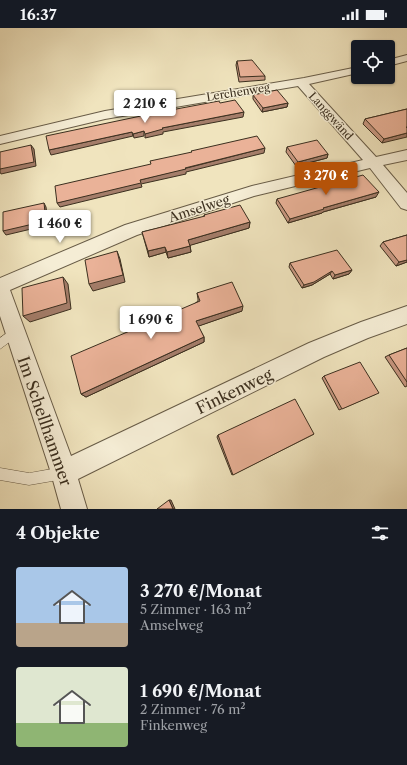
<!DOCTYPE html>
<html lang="de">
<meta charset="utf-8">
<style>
:root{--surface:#171b24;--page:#242831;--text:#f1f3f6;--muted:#9ea1a6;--accent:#b45309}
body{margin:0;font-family:"Libre Caslon Text",serif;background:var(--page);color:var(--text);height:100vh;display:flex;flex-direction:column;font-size:15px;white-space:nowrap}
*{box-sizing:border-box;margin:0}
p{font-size:13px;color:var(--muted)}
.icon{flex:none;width:22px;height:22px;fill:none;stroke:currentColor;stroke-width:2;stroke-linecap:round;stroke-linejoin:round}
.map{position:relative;height:481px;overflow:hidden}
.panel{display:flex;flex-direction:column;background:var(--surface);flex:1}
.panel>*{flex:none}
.controls{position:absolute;left:351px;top:12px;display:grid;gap:8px}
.controls a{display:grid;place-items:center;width:44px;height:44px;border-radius:4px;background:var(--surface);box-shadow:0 1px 3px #0004;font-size:20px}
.price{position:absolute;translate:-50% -34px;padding:0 9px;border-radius:4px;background:#fff;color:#222;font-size:13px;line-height:26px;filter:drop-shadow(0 1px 2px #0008)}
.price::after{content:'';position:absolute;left:50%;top:24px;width:12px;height:9px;margin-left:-6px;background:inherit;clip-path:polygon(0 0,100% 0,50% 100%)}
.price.on{background:var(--accent);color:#fff}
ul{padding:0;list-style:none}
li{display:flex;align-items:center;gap:12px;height:100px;padding:0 16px}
li span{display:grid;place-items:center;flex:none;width:112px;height:80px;border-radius:4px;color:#555}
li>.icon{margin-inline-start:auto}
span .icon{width:48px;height:48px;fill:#fffc;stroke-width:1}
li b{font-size:17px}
h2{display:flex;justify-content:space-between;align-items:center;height:48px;padding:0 16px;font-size:17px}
.status{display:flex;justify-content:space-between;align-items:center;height:28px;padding:0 20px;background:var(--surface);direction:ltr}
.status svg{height:11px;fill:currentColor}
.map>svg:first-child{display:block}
</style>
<div class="status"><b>16:37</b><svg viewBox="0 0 49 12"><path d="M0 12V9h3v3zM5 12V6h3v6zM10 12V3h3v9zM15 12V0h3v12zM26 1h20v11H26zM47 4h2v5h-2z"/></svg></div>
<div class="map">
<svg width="407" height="481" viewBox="0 0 407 481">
<rect width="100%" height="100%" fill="#f0e4be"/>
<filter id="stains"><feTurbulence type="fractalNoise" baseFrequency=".005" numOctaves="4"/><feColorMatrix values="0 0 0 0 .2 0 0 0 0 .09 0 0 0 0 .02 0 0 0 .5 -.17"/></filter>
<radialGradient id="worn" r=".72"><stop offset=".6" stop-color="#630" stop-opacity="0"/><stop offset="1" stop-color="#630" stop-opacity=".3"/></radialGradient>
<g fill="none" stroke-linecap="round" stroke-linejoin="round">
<defs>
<path id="service" d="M 15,299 L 19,301 L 20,304 L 19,307 L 0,321 L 0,310 Z
M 64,439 L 68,441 L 70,445 L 68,449 L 64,451 L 29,457 L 0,452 L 0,440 L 29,445 Z"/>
<path id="minor" d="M 407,27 L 407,33 L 388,38 L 388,32 Z
M 358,39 L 358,45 L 309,56 L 376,129 L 407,122 L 407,132 L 383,137 L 407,165 L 407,182 L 401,180 L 370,140 L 254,168 L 137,207 L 10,262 L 71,428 L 309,315 L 361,294 L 407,278 L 407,296 L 368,310 L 324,329 L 78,451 L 87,481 L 61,481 L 51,445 L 0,288 L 0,250 L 125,197 L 252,158 L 363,132 L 298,58 L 105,91 L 0,116 L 0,108 L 105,83 L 304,50 Z"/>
</defs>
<!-- service casing -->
<use href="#service" stroke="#685c47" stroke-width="1"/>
<!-- minor casing -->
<use href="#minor" stroke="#685c47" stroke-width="2"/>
<!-- service -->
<use href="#service" fill="#f5edd5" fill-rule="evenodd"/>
<!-- minor -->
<use href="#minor" fill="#f5edd5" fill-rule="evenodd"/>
</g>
<!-- wall -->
<path fill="#c99983" stroke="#3b2f1f" d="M 237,33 L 265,48 L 265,52 L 239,54 L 236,37 Z
M 253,67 L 288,75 L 287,79 L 262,84 L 253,71 Z
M 407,81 L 382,115 L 363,96 L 365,91 Z
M 287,119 L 328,126 L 327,130 L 296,138 L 286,124 Z
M 376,169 L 323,184 L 322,185 L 288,195 L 276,175 L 277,171 Z
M 204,187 L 250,194 L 249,200 L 190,217 L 191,224 L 168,230 L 166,224 L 149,229 L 142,204 L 204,189 Z
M 407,207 L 407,234 L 396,238 L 380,218 L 383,214 Z
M 290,235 L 352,242 L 349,246 L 333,251 L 330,246 L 312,257 L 302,260 L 289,239 Z
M 197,265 L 242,283 L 198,298 L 204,309 L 204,314 L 86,369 L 81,366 L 198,273 L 198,271 Z
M 407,320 L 407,358 L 405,359 L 385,329 L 389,327 Z
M 324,348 L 376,366 L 339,382 L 322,350 Z
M 314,406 L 232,447 L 217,409 L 218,407 Z"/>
<!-- shaded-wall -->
<path fill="#a47d6a" stroke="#3b2f1f" d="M 288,75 L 287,79 L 262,84 L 263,80 Z
M 244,84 L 243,89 L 163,104 L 163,106 L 145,110 L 145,106 L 162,100 Z
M 144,103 L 144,108 L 134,110 L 133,106 Z
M 132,104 L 133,108 L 51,127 L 49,122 Z
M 407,105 L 407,109 L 382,115 L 384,111 Z
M 31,117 L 34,121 L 36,138 L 1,146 L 0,144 L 0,141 Z
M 265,120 L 264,125 L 186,144 L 186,146 L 141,156 L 142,159 L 60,179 L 57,175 L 140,152 Z
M 328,126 L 327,130 L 296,138 L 298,134 Z
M 379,164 L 376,169 L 323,184 L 322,185 L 288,195 L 290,191 L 323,180 Z
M 44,175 L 46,179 L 48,197 L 6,207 L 3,203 Z
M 250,194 L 249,200 L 188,218 L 188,212 Z
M 190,218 L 191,224 L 168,230 L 167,224 Z
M 165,219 L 166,224 L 149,229 L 148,223 Z
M 117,223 L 120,231 L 125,254 L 93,263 L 89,256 Z
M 407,232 L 407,234 L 396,238 L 399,234 Z
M 352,242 L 349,246 L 333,251 L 335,247 Z
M 332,243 L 330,246 L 312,257 L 302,260 L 304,257 Z
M 63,249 L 68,256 L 71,281 L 30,294 L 23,288 Z
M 243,278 L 242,283 L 196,299 L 196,293 Z
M 204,309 L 204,314 L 86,369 L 81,366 Z
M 169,472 L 171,472 L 175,481 L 173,481 Z"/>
<!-- building -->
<path fill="#eab298" stroke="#3b2f1f" d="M 252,32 L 265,48 L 240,49 L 237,33 Z
M 277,62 L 288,75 L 263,80 L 253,67 Z
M 235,72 L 244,84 L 162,100 L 163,101 L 145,106 L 144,103 L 133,106 L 132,104 L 49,122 L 46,108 L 155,85 L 219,73 L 220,75 Z
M 407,81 L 407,99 L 406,99 L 407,100 L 407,105 L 384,111 L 365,91 Z
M 257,108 L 265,120 L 185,140 L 186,141 L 140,152 L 141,155 L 57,175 L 55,158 L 151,136 L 150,133 L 192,124 L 191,123 Z
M 317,112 L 328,126 L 298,134 L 287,119 Z
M 31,117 L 34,134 L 0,141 L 0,124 Z
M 363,147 L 379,164 L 323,180 L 324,181 L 290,191 L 277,171 Z
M 44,175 L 46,193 L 3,203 L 3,184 Z
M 240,177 L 250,194 L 188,212 L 190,218 L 167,224 L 165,219 L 148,223 L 142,204 L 205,188 L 204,187 Z
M 407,207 L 407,232 L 399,234 L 383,214 Z
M 337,222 L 352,242 L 335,247 L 332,243 L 314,254 L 304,257 L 290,235 Z
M 117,223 L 123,247 L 89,256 L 85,232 Z
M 63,249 L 67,275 L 23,288 L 22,260 Z
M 232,254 L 243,278 L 196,293 L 204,309 L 81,366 L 71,328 L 200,273 L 197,265 Z
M 407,320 L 407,354 L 389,327 Z
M 360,334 L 379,365 L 342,381 L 324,348 Z
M 295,371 L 314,406 L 233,447 L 218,407 Z
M 169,472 L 173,481 L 157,481 Z"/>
<g text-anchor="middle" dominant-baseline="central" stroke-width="3" stroke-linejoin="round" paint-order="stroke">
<!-- far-street labels -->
<g font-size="11" fill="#3b2f1f" stroke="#f5edd5">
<text transform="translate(238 64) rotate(-9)">Lerchenweg</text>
<text transform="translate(331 88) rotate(48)">Langgwänd</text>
</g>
<!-- street labels -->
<g font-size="13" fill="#3b2f1f" stroke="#f5edd5">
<text transform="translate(199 180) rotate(-18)">Amselweg</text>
</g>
<!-- near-street labels -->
<g font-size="16" fill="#3b2f1f" stroke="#f5edd5">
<text transform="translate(234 363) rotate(-26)">Finkenweg</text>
<text transform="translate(45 393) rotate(71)">Im Schellhammer</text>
</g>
</g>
<rect width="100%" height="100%" filter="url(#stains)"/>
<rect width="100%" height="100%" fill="url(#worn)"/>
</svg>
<div class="controls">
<a><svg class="icon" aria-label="locate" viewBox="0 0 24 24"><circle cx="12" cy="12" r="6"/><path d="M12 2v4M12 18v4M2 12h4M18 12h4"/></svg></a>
</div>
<b class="price" style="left:145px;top:96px">2 210 €</b>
<b class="price on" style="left:326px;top:168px">3 270 €</b>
<b class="price" style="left:60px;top:216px">1 460 €</b>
<b class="price" style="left:151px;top:312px">1 690 €</b>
</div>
<section class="panel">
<h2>4 Objekte<svg class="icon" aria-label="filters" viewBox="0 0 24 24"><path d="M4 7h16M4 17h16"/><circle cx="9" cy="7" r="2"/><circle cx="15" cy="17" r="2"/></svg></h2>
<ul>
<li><span style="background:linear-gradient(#a9c7e8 70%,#b9a48a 0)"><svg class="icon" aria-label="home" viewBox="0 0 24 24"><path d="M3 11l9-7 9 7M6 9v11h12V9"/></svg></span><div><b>3 270 €/Monat</b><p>5 Zimmer · 163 m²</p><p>Amselweg</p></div></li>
<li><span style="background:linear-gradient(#dfe7d0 70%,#8fb573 0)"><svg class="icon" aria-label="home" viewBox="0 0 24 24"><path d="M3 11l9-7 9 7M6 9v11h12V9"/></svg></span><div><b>1 690 €/Monat</b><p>2 Zimmer · 76 m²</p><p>Finkenweg</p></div></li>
</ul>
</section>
